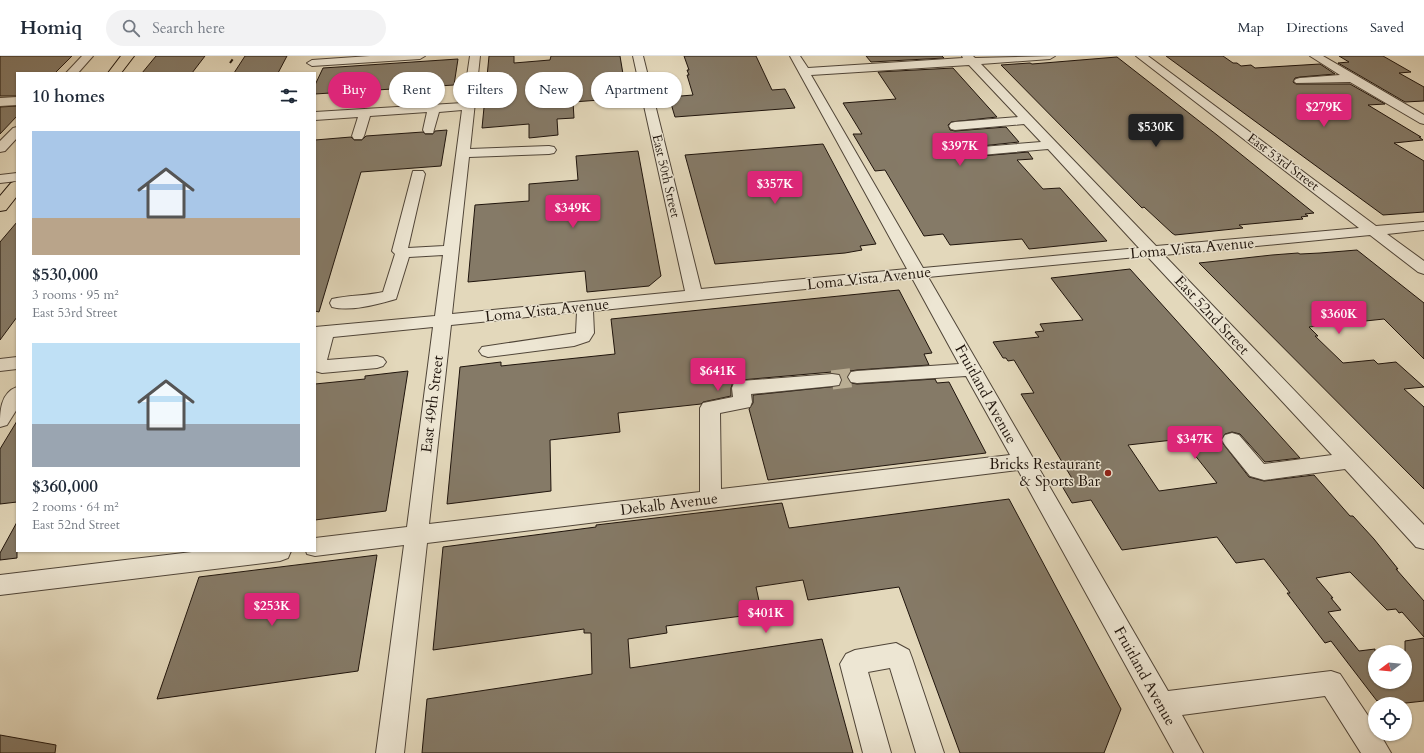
<!DOCTYPE html>
<meta charset="utf-8">
<style>
:root{--surface:#fff;--page:#f2f2f3;--text:#1f2937;--muted:#747a83;--line:#e0e1e3;--accent:#db2777}
body{margin:0;font-family:Cardo,serif;background:var(--page);color:var(--text);height:100vh;display:flex;flex-direction:column;font-size:15px;white-space:nowrap}
*{box-sizing:border-box;margin:0}
p{font-size:13px;color:var(--muted)}
.icon{flex:none;width:22px;height:22px;fill:none;stroke:currentColor;stroke-width:2;stroke-linecap:round;stroke-linejoin:round}
.map{position:relative;flex:1;overflow:hidden}
.sheet{position:absolute;left:16px;top:16px;width:300px;height:480px;display:flex;flex-direction:column;background:var(--surface);border-radius:0px;box-shadow:0 1px 3px #0004}
.sheet>*{flex:none}
.guide{position:absolute;left:328px;top:16px;width:380px;height:36px;display:flex;gap:8px}
.needle{width:26px;rotate:254deg}
.tools{position:absolute;left:1368px;top:589px;display:grid;gap:8px}
.tools a{display:grid;place-items:center;width:44px;height:44px;border-radius:50%;background:var(--surface);box-shadow:0 1px 3px #0004;font-size:20px}
.price{position:absolute;translate:-50% -34px;padding:0 9px;border-radius:4px;background:var(--accent);color:#fff;font-size:13px;line-height:26px;filter:drop-shadow(0 1px 2px #0008)}
.price::after{content:'';position:absolute;left:50%;top:24px;width:12px;height:9px;margin-left:-6px;background:inherit;clip-path:polygon(0 0,100% 0,50% 100%)}
.price.active{background:#222;color:#fff}
ul{padding:0;list-style:none}
li{display:grid;align-content:center;gap:8px;height:212px;padding:0 16px}
li span{display:grid;place-items:center;height:124px;border-radius:0px;color:#555}
li>.icon{margin-inline-start:auto}
span .icon{width:72px;height:72px;fill:#fffc;stroke-width:1}
li b{font-size:17px}
h2{display:flex;justify-content:space-between;align-items:center;height:48px;padding:0 16px;font-size:17px}
.tag{padding:0 14px;border-radius:18px;background:var(--surface);box-shadow:0 1px 3px #0004;font-size:14px;line-height:36px}
.tag.active{background:var(--accent);color:#fff}
header{display:flex;align-items:center;gap:24px;box-sizing:border-box;height:56px;padding:0 20px;background:var(--surface);border-bottom:1px solid var(--line)}
header strong{font-size:19px}
nav{display:flex;gap:22px;margin-inline-start:auto;font-size:14px}
.search{width:280px;height:36px;background:var(--page);display:flex;align-items:center;gap:10px;box-sizing:border-box;padding:0 14px;border-radius:22px;color:var(--muted);font-size:15px}
.map>svg:first-child{display:block}
</style>
<header>
<strong>Homiq</strong>
<div class="search"><svg class="icon" aria-label="search" viewBox="0 0 24 24"><circle cx="10" cy="10" r="6"/><path d="M15 15l6 6"/></svg>Search here</div>
<nav><a>Map</a><a>Directions</a><a>Saved</a></nav>
</header>
<div class="map">
<svg width="1424" height="697" viewBox="0 0 1424 697">
<rect width="100%" height="100%" fill="#e3d8bb"/>
<filter id="stains"><feTurbulence type="fractalNoise" baseFrequency=".005" numOctaves="4"/><feColorMatrix values="0 0 0 0 .2 0 0 0 0 .09 0 0 0 0 .02 0 0 0 .5 -.17"/></filter>
<radialGradient id="worn" r=".72"><stop offset=".6" stop-color="#630" stop-opacity="0"/><stop offset="1" stop-color="#630" stop-opacity=".3"/></radialGradient>
<!-- building -->
<path fill="#857a67" stroke="#1f140c" fill-rule="evenodd" d="M 0,0 L 72,0 L 55,17 L 17,17 L 17,40 L 0,40 Z
M 156,0 L 205,0 L 192,17 L 142,17 Z
M 245,0 L 287,0 L 278,17 L 234,17 Z
M 489,0 L 514,0 L 514,7 L 550,4 L 551,0 L 620,0 L 627,42 L 573,46 L 574,62 L 557,63 L 558,79 L 529,82 L 529,68 L 482,72 Z
M 684,0 L 756,0 L 772,34 L 785,33 L 795,52 L 675,61 L 669,41 L 693,39 L 687,19 L 689,19 L 687,14 L 689,14 Z
M 866,0 L 942,0 L 944,2 L 871,6 Z
M 1166,0 L 1223,0 L 1233,7 L 1237,7 L 1241,10 L 1251,9 L 1255,12 L 1320,8 L 1335,18 L 1300,21 L 1295,22 L 1293,26 L 1296,28 L 1350,28 L 1385,48 L 1368,49 L 1421,81 L 1419,81 L 1423,84 L 1394,87 L 1424,105 L 1424,156 L 1383,159 Z
M 1339,0 L 1383,0 L 1411,16 L 1399,17 L 1424,31 L 1424,45 L 1405,46 L 1338,7 L 1349,6 Z
M 1117,1 L 1217,79 L 1314,157 L 1305,158 L 1308,160 L 1301,161 L 1303,163 L 1239,169 L 1243,172 L 1175,179 L 1172,177 L 1144,151 L 1142,152 L 1001,9 L 1030,7 L 1032,8 Z
M 458,3 L 454,29 L 315,38 L 315,29 L 323,12 Z
M 953,12 L 997,61 L 951,66 L 948,69 L 950,74 L 955,75 L 1006,71 L 1019,86 L 953,93 L 950,96 L 952,101 L 958,102 L 1028,96 L 1033,103 L 1017,104 L 1043,133 L 1060,132 L 1107,185 L 1029,193 L 1022,183 L 950,189 L 943,178 L 924,180 L 885,114 L 875,115 L 853,78 L 862,78 L 843,47 L 896,43 L 878,16 Z
M 17,50 L 17,60 L 0,78 L 0,51 Z
M 447,74 L 441,110 L 361,116 L 319,256 L 315,255 L 315,84 L 351,81 L 354,84 L 362,84 L 366,80 L 423,76 L 425,78 L 433,78 L 435,75 Z
M 823,88 L 876,188 L 860,190 L 862,194 L 845,197 L 715,208 L 685,99 Z
M 638,95 L 661,220 L 649,230 L 587,236 L 585,215 L 468,226 L 475,149 L 529,145 L 529,128 L 578,124 L 576,100 Z
M 17,166 L 17,261 L 0,284 L 0,186 Z
M 1357,194 L 1424,247 L 1424,303 L 1384,263 L 1309,271 L 1318,280 L 1315,280 L 1343,307 L 1374,304 L 1378,308 L 1396,306 L 1424,331 L 1404,333 L 1424,351 L 1424,433 L 1199,207 L 1272,199 L 1298,197 L 1300,198 L 1320,197 Z
M 1130,213 L 1300,402 L 1265,406 L 1240,378 L 1232,376 L 1225,378 L 1221,385 L 1249,421 L 1264,425 L 1314,419 L 1350,460 L 1353,460 L 1374,483 L 1398,513 L 1396,513 L 1424,545 L 1424,581 L 1402,556 L 1399,557 L 1396,553 L 1387,554 L 1350,516 L 1316,522 L 1333,542 L 1331,542 L 1341,554 L 1328,556 L 1359,595 L 1375,593 L 1375,626 L 1405,626 L 1405,585 L 1424,582 L 1424,645 L 1397,648 L 1381,648 L 1378,644 L 1377,645 L 1331,585 L 1325,587 L 1287,537 L 1290,537 L 1264,503 L 1236,507 L 1217,481 L 1122,494 L 1091,444 L 1072,447 L 1059,425 L 1073,424 L 1021,338 L 1034,337 L 1014,304 L 1008,305 L 1006,302 L 1003,302 L 993,286 L 1039,281 L 1035,276 L 1044,275 L 1040,268 L 1083,264 L 1051,222 ZM 1182,383 L 1217,427 L 1159,435 L 1128,389 Z
M 899,234 L 932,297 L 924,298 L 929,309 L 857,314 L 850,315 L 847,322 L 851,327 L 857,328 L 935,323 L 937,327 L 949,326 L 986,397 L 768,424 L 749,353 L 753,347 L 753,339 L 839,330 L 842,323 L 839,318 L 832,316 L 741,324 L 733,326 L 731,332 L 731,340 L 703,346 L 701,348 L 618,357 L 620,376 L 550,384 L 551,435 L 447,448 L 460,311 L 501,306 L 501,310 L 615,298 L 611,263 Z
M 408,315 L 386,455 L 315,464 L 315,328 L 365,323 L 365,320 Z
M 17,365 L 17,446 L 0,448 L 0,393 Z
M 1009,443 L 1121,653 L 1104,697 L 960,697 L 899,531 L 808,544 L 803,524 L 756,531 L 761,554 L 756,555 L 757,558 L 666,570 L 667,577 L 628,583 L 630,612 L 822,583 L 853,697 L 422,697 L 427,643 L 592,618 L 591,577 L 584,577 L 584,573 L 433,594 L 443,491 L 596,471 L 596,469 L 782,447 L 789,472 Z
M 17,466 L 17,502 L 0,504 L 0,497 Z
M 377,499 L 358,615 L 157,643 L 199,521 Z
M 0,679 L 56,689 L 55,697 L 0,697 Z"/>
<g fill="none" stroke-linecap="round" stroke-linejoin="round">
<!-- minor-tunnel -->
<path stroke="#bcb198" stroke-width="19" stroke-dasharray="19 10" stroke-linecap="butt" d="M 832,324 L 857,321"/>
<defs>
<path id="minor" d="M 82,0 L 93,0 L 78,17 L 66,17 Z
M 370,0 L 425,0 L 420,3 L 312,10 L 307,7 L 312,4 Z
M 470,0 L 480,0 L 470,93 L 549,90 L 554,91 L 556,94 L 554,97 L 549,98 L 469,101 L 452,258 L 685,235 L 633,0 L 643,0 L 701,233 L 907,213 L 790,0 L 800,0 L 808,12 L 963,2 L 962,0 L 973,0 L 975,2 L 1055,0 L 1050,3 L 981,8 L 1156,190 L 1359,172 L 1136,0 L 1148,0 L 1376,170 L 1424,166 L 1424,174 L 1387,178 L 1424,205 L 1424,218 L 1418,216 L 1370,179 L 1164,199 L 1424,469 L 1424,493 L 1416,491 L 1345,413 L 1264,424 L 1250,420 L 1225,389 L 1222,384 L 1225,379 L 1232,377 L 1239,379 L 1264,408 L 1332,399 L 1147,200 L 928,221 L 1168,635 L 1331,615 L 1340,618 L 1375,670 L 1375,678 L 1380,678 L 1391,697 L 1361,697 L 1325,640 L 1182,659 L 1203,697 L 1174,697 L 1018,414 L 427,487 L 404,697 L 376,697 L 404,489 L 315,500 L 307,498 L 306,495 L 315,495 L 315,482 L 407,471 L 433,271 L 333,281 L 327,304 L 377,300 L 383,302 L 386,306 L 383,310 L 377,312 L 322,317 L 315,315 L 315,271 L 435,260 L 443,199 L 409,201 L 396,243 C 378,248 351,256 332,251 L 330,247 L 332,243 C 349,239 366,240 383,236 L 395,198 L 392,195 L 413,115 L 423,115 L 425,118 L 408,192 L 444,190 L 462,54 L 439,56 L 433,77 L 425,77 L 423,74 L 427,56 L 370,60 L 364,80 L 362,83 L 354,83 L 352,80 L 358,61 L 315,64 L 315,56 L 463,47 ZM 969,9 L 1018,61 L 955,66 L 951,67 L 949,70 L 951,73 L 955,74 L 1024,68 L 1041,86 L 958,93 L 953,94 L 951,97 L 953,100 L 958,101 L 1048,93 L 1139,192 L 923,212 L 811,19 ZM 912,222 L 959,308 L 857,315 L 851,316 L 848,321 L 851,326 L 857,327 L 966,320 L 1010,399 L 721,433 L 720,357 L 750,351 L 752,346 L 751,338 L 832,330 L 839,329 L 841,324 L 839,319 L 832,318 L 741,325 L 734,327 L 732,332 L 733,341 L 703,347 L 700,352 L 700,436 L 429,468 L 451,269 L 577,256 L 576,277 L 482,291 L 479,295 L 482,299 L 488,301 L 574,290 L 589,285 L 594,277 L 593,255 Z
M 1310,0 L 1323,0 L 1424,59 L 1424,68 L 1420,67 L 1350,26 L 1296,27 L 1294,25 L 1296,23 L 1300,22 L 1340,19 Z
M 17,41 L 17,49 L 0,50 L 0,42 Z
M 17,71 L 17,82 L 5,95 L 0,96 L 0,85 L 13,72 Z
M 17,117 L 17,125 L 0,127 L 0,119 Z
M 17,301 L 17,313 L 0,315 L 0,303 Z
M 17,331 L 17,353 L 7,369 L 0,371 C 0,356 0,337 17,331 Z
M 200,495 L 291,495 L 288,502 L 280,505 L 0,539 L 0,519 Z
M 896,587 L 909,594 L 912,602 L 944,697 L 916,697 L 890,612 L 868,616 L 891,697 L 863,697 L 840,608 L 846,598 L 855,594 Z"/>
<path id="major" d="M 121,0 L 134,0 L 121,17 L 108,17 Z
M 17,125 L 17,140 L 6,154 L 0,155 L 0,140 L 11,127 Z"/>
</defs>
<!-- minor casing -->
<use href="#minor" stroke="#504538" stroke-width="2"/>
<!-- major casing -->
<use href="#major" stroke="#1f140c" stroke-width="2"/>
<!-- minor -->
<use href="#minor" fill="#ede6d3" fill-rule="evenodd"/>
<!-- major -->
<use href="#major" fill="#e3d8bb" fill-rule="evenodd"/>
<!-- rail -->
<path stroke="#1f140c" stroke-width="2" stroke-dasharray="4.5 4.5" stroke-linecap="butt" d="M 230,7 L 235,0"/>
</g>
<!-- markers -->
<circle fill="#8f2418" stroke="#ede6d3" stroke-width="1.5" cx="1108" cy="417" r="4"/>
<g text-anchor="middle" dominant-baseline="central" stroke-width="3" stroke-linejoin="round" paint-order="stroke">
<!-- far-street labels -->
<g font-size="13" fill="#1f140c" stroke="#ede6d3">
<text transform="translate(1283 106) rotate(37)">East 53rd Street</text>
<text transform="translate(666 120) rotate(77)">East 50th Street</text>
</g>
<!-- street labels -->
<g font-size="15" fill="#1f140c" stroke="#ede6d3">
<text transform="translate(1192 192) rotate(-5)">Loma Vista Avenue</text>
<text transform="translate(869 222) rotate(-6)">Loma Vista Avenue</text>
<text transform="translate(547 254) rotate(-6)">Loma Vista Avenue</text>
<text transform="translate(1212 259) rotate(47)">East 52nd Street</text>
<text transform="translate(986 338) rotate(61)">Fruitland Avenue</text>
<text transform="translate(432 348) rotate(-83)">East 49th Street</text>
<text transform="translate(669 448) rotate(-7)">Dekalb Avenue</text>
<text transform="translate(1145 620) rotate(61)">Fruitland Avenue</text>
</g>
<!-- poi labels -->
<g font-size="15" fill="#1f140c" stroke="#ede6d3" text-anchor="end">
<text x="1100" y="408">Bricks Restaurant<tspan x="1100" dy="17">&amp; Sports Bar</tspan></text>
</g>
</g>
<rect width="100%" height="100%" filter="url(#stains)"/>
<rect width="100%" height="100%" fill="url(#worn)"/>
</svg>
<div class="tools">
<a><svg class="needle" viewBox="-14 -14 28 28"><path d="M0-13l5 13h-10z" fill="#e53935"/><path d="M0 13l5-13h-10z" fill="#747a83"/></svg></a>
<a><svg class="icon" aria-label="locate" viewBox="0 0 24 24"><circle cx="12" cy="12" r="6"/><path d="M12 2v4M12 18v4M2 12h4M18 12h4"/></svg></a>
</div>
<b class="price" style="left:1324px;top:72px">$279K</b>
<b class="price active" style="left:1156px;top:92px">$530K</b>
<b class="price" style="left:960px;top:111px">$397K</b>
<b class="price" style="left:775px;top:149px">$357K</b>
<b class="price" style="left:573px;top:173px">$349K</b>
<b class="price" style="left:1339px;top:279px">$360K</b>
<b class="price" style="left:718px;top:336px">$641K</b>
<b class="price" style="left:1195px;top:404px">$347K</b>
<b class="price" style="left:272px;top:571px">$253K</b>
<b class="price" style="left:766px;top:578px">$401K</b>
<div class="guide">
<a class="tag active">Buy</a>
<a class="tag">Rent</a>
<a class="tag">Filters</a>
<a class="tag">New</a>
<a class="tag">Apartment</a>
</div>
<section class="sheet">
<h2>10 homes<svg class="icon" aria-label="filters" viewBox="0 0 24 24"><path d="M4 7h16M4 17h16"/><circle cx="9" cy="7" r="2"/><circle cx="15" cy="17" r="2"/></svg></h2>
<ul>
<li><span style="background:linear-gradient(#a9c7e8 70%,#b9a48a 0)"><svg class="icon" aria-label="home" viewBox="0 0 24 24"><path d="M3 11l9-7 9 7M6 9v11h12V9"/></svg></span><div><b>$530,000</b><p>3 rooms · 95 m²</p><p>East 53rd Street</p></div></li>
<li><span style="background:linear-gradient(#bfe0f5 65%,#9aa5b1 0)"><svg class="icon" aria-label="home" viewBox="0 0 24 24"><path d="M3 11l9-7 9 7M6 9v11h12V9"/></svg></span><div><b>$360,000</b><p>2 rooms · 64 m²</p><p>East 52nd Street</p></div></li>
</ul>
</section>
</div>
